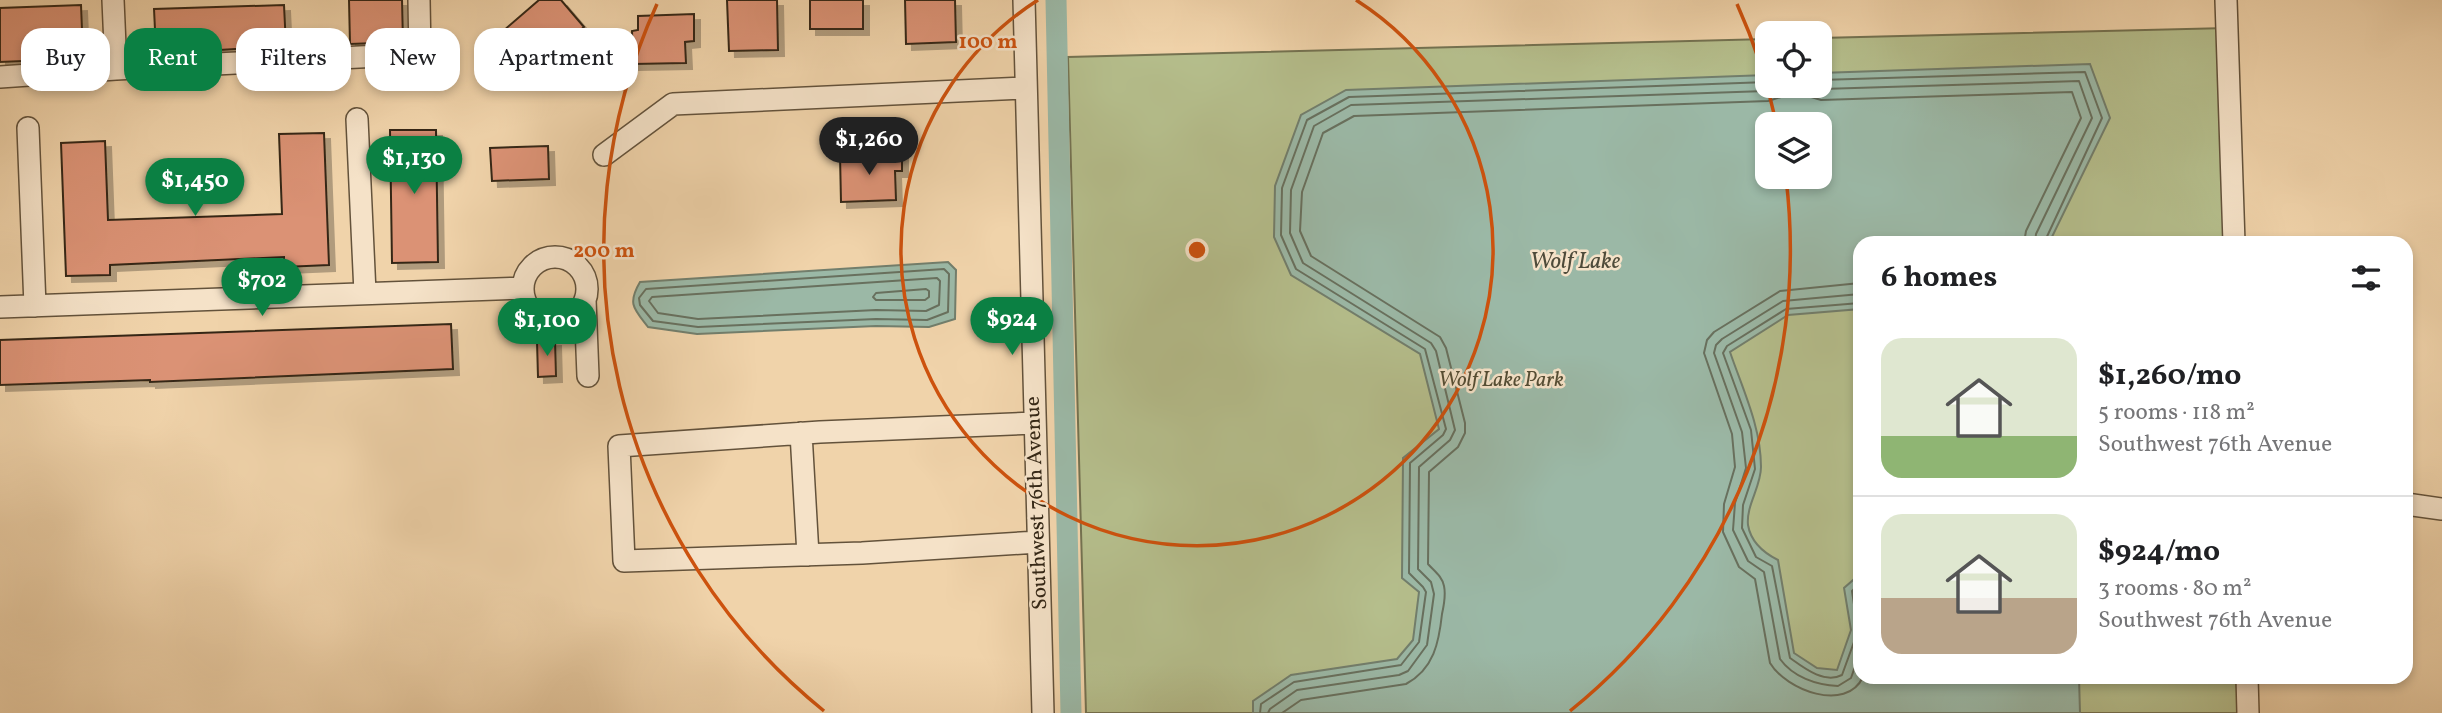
<!DOCTYPE html>
<meta charset="utf-8">
<style>
:root{--surface:#fff;--page:#f6f6f6;--text:#202124;--muted:#757577;--line:#e0e0e0;--accent:#0b8043}
body{margin:0;font-family:Vollkorn,serif;background:var(--page);color:var(--text);height:100vh;display:flex;flex-direction:column;font-size:26px;white-space:nowrap}
*{box-sizing:border-box;margin:0}
p{font-size:23px;color:var(--muted)}
.icon{flex:none;width:38px;height:38px;fill:none;stroke:currentColor;stroke-width:2;stroke-linecap:round;stroke-linejoin:round}
.map{position:relative;flex:1;overflow:hidden}
.sheet{position:absolute;left:1853px;top:236px;width:560px;height:448px;display:flex;flex-direction:column;background:var(--surface);border-radius:21px;box-shadow:0 4px 10px #0003}
.sheet>*{flex:none}
.top-card{position:absolute;left:21px;top:28px;width:665px;height:63px;display:flex;gap:14px}
.tools{position:absolute;left:1755px;top:21px;display:grid;gap:14px}
.tools a{display:grid;place-items:center;width:77px;height:77px;border-radius:14px;background:var(--surface);box-shadow:0 4px 10px #0003;font-size:35px}
.price{position:absolute;translate:-50% -60px;padding:0 16px;border-radius:24px;background:var(--accent);color:#fff;font-size:23px;line-height:46px;filter:drop-shadow(0 2px 4px #0008)}
.price::after{content:'';position:absolute;left:50%;top:42px;width:21px;height:16px;margin-left:-10px;background:inherit;clip-path:polygon(0 0,100% 0,50% 100%)}
.price.selected{background:#222;color:#fff}
ul{padding:0;list-style:none}
li{display:flex;align-items:center;gap:21px;height:175px;padding:0 28px}
li+li{border-top:2px solid var(--line)}
li span{display:grid;place-items:center;flex:none;width:196px;height:140px;border-radius:21px;color:#555}
li>.icon{margin-inline-start:auto}
span .icon{width:84px;height:84px;fill:#fffc;stroke-width:1}
li b{font-size:30px}
h2{display:flex;justify-content:space-between;align-items:center;height:84px;padding:0 28px;font-size:30px}
.pill{padding:0 24px;border-radius:21px;background:var(--surface);box-shadow:0 4px 10px #0003;font-size:24px;line-height:63px}
.pill.selected{background:var(--accent);color:#fff}
.map>svg:first-child{display:block}
</style>
<div class="map">
<svg width="2442" height="713" viewBox="0 0 2442 713">
<defs>
<filter id="shadow"><feDropShadow dx="6" dy="6" stdDeviation="0" flood-color="#0004"/></filter>
</defs>
<rect width="100%" height="100%" fill="#f0d3aa"/>
<filter id="stains"><feTurbulence type="fractalNoise" baseFrequency=".00286" numOctaves="4"/><feColorMatrix values="0 0 0 0 .2 0 0 0 0 .09 0 0 0 0 .02 0 0 0 .5 -.17"/></filter>
<radialGradient id="worn" r=".72"><stop offset=".6" stop-color="#630" stop-opacity="0"/><stop offset="1" stop-color="#630" stop-opacity=".3"/></radialGradient>
<!-- green -->
<path fill="#b5be8c" stroke="#747251" stroke-width="2" fill-rule="evenodd" d="M 2227,28 L 2233,243 L 1860,243 L 1860,677 L 2245,677 L 2246,713 L 1086,713 L 1068,57 L 1767,39 L 1768,86 L 1820,86 L 1820,38 ZM 1768,124 L 1820,124 L 1820,177 L 1768,177 Z"/>
<!-- water -->
<path fill="#9bb8a6" stroke="#727e6c" stroke-width="2" fill-rule="evenodd" d="M 2090,64 L 2110,118 L 2049,243 L 1860,243 L 1860,309 L 1788,315 L 1730,352 C 1743,390 1761,427 1761,467 C 1761,487 1746,505 1748,525 C 1751,543 1764,553 1778,560 L 1794,653 L 1817,668 L 1837,670 L 1851,630 L 1844,588 L 1860,574 L 1860,677 L 2079,677 L 2080,713 L 1253,713 L 1253,701 L 1291,675 L 1397,659 L 1413,640 L 1419,592 L 1402,578 L 1403,458 L 1439,429 L 1420,354 L 1291,275 L 1274,237 L 1275,186 L 1301,115 L 1346,90 L 1767,75 L 1768,86 L 1820,86 L 1820,73 ZM 1820,124 L 1820,177 L 1768,177 L 1768,124 Z
M 948,262 L 956,270 L 955,319 L 929,327 L 876,326 L 697,334 L 648,327 C 634,309 627,304 640,282 Z"/>
<g fill="none" stroke-linecap="round" stroke-linejoin="round">
<!-- shore -->
<path stroke="#68705e" stroke-width="2" d="M 1820,80 L 2085,72 L 2102,118 L 2044,243
M 1798,86 L 1808,96 L 1821,100 L 2072,92 L 2081,118 L 2026,231 L 2024,243
M 1811,86 L 1822,89 L 2079,81 L 2092,118 L 2036,234 L 2035,243
M 944,269 L 949,274 L 948,312 L 927,320 L 876,319 L 698,327 L 653,321 L 640,305 L 639,298 L 646,289 Z
M 937,278 L 940,281 L 939,305 L 926,311 L 876,310 L 698,319 L 658,313 L 649,301 L 652,297 Z
M 1860,283 L 1780,291 L 1714,332 L 1707,340 L 1704,353 L 1732,434 L 1735,467 L 1724,504 L 1723,532 L 1739,567 L 1755,579 L 1770,663 C 1786,690 1846,713 1863,677
M 926,289 L 929,291 L 929,297 L 925,300 L 876,300 L 873,297 L 876,293 Z
M 1860,294 L 1783,301 L 1722,339 L 1716,345 L 1714,353 L 1742,432 L 1746,468 L 1735,503 L 1733,530 L 1748,561 L 1764,572 L 1780,659 C 1793,677 1816,685 1838,686 L 1851,678 L 1860,652
M 1860,303 L 1786,309 L 1727,346 L 1723,353 L 1751,430 L 1755,469 L 1743,505 L 1742,528 L 1756,557 L 1772,566 L 1790,658 C 1804,668 1824,684 1842,675 L 1858,631 L 1852,591 L 1860,583
M 1260,713 L 1261,704 L 1294,682 L 1401,665 L 1419,642 L 1426,592 L 1423,587 L 1409,573 L 1410,463 L 1443,435 L 1446,429 L 1425,349 L 1296,269 L 1281,235 L 1282,188 L 1307,120 L 1349,97 L 1768,82
M 1268,713 L 1270,709 L 1297,690 L 1399,675 L 1408,671 L 1427,645 L 1434,594 L 1431,582 L 1418,569 L 1419,467 L 1450,440 L 1455,430 L 1436,351 L 1431,343 L 1303,263 L 1290,233 L 1291,190 L 1314,126 L 1351,105 L 1766,91 L 1778,86
M 1282,713 L 1301,700 L 1406,684 C 1434,669 1439,642 1442,614 C 1444,605 1446,595 1444,586 C 1442,576 1434,571 1428,564 L 1429,472 L 1458,447 L 1465,433 L 1465,423 L 1446,348 L 1440,337 L 1311,256 L 1300,231 L 1302,192 L 1323,133 L 1354,116 L 1768,101 L 1781,97 L 1791,86"/>
<!-- canal -->
<path stroke="#9bb8a6" stroke-width="21" d="M 1056,0 L 1071,713"/>
</g>
<!-- building -->
<path fill="#db9274" stroke="#342716" stroke-width="2" filter="url(#shadow)" d="M 349,0 L 402,0 L 403,42 L 350,44 Z
M 539,0 L 561,0 L 584,27 L 535,69 L 503,31 Z
M 727,0 L 777,0 L 778,50 L 729,51 Z
M 810,0 L 863,0 L 863,29 L 810,29 Z
M 905,0 L 955,0 L 956,42 L 906,44 Z
M 81,5 L 83,54 L 71,55 L 71,59 L 0,62 L 0,8 Z
M 284,5 L 286,46 L 170,53 L 170,50 L 156,50 L 154,9 Z
M 694,14 L 694,41 L 685,42 L 686,63 L 633,64 L 632,31 L 638,30 L 638,16 Z
M 390,130 L 436,130 L 438,262 L 392,263 Z
M 324,133 L 329,265 L 284,267 L 284,257 L 110,265 L 110,275 L 66,276 L 61,143 L 105,141 L 108,220 L 282,214 L 279,134 Z
M 548,146 L 549,179 L 492,181 L 490,148 Z
M 902,153 L 902,171 L 895,171 L 896,200 L 841,202 L 840,155 Z
M 451,324 L 453,369 L 150,382 L 150,380 L 0,385 L 0,340 Z
M 555,340 L 556,376 L 538,377 L 537,341 Z"/>
<g fill="none" stroke-linecap="round" stroke-linejoin="round">
<defs>
<path id="minor" d="M 113,0 L 116,69
M 1024,0 L 1043,713
M 2226,0 L 2234,243
M 0,77 L 116,69 L 420,54 L 419,0
M 357,119 L 365,293
M 28,128 L 35,306
M 604,155 L 673,104 L 1026,88
M523 289a32 32 0 1 1 64 0a32 32 0 1 1-64 0Z
M 585,300 L 588,376
M 0,307 L 523,288
M 1035,423 L 820,432 L 619,446 L 624,561 L 862,553 L 1038,542
M 801,433 L 808,555
M 2406,504 L 2442,509
M 2247,677 L 2248,713"/>
</defs>
<!-- minor casing -->
<use href="#minor" stroke="#63523b" stroke-width="24"/>
<!-- minor -->
<use href="#minor" stroke="#f5e2c8" stroke-width="21"/>
</g>
<!-- distance rings -->
<g fill="none" stroke="#cd520e" stroke-width="3.5">
<path d="M1356 0A296 296 0 1 1 1038 0"/>
<path d="M824 711A593 593 0 0 1 657 4M1737 4A593 593 0 0 1 1776 122M1786 178A593 593 0 0 1 1570 711"/>
</g>
<g text-anchor="middle" dominant-baseline="central" stroke-width="5" stroke-linejoin="round" paint-order="stroke">
<!-- park labels -->
<g font-size="21" font-style="italic" fill="#544d34" stroke="#f5e2c8">
<text x="1501" y="380">Wolf Lake Park</text>
</g>
<!-- street labels -->
<g font-size="21" fill="#342716" stroke="#f5e2c8">
<text transform="translate(1037 503) rotate(-92)">Southwest 76th Avenue</text>
</g>
<!-- water labels -->
<g font-size="23" font-style="italic" fill="#4e4b3a" stroke="#f5e2c8">
<text x="1575" y="262">Wolf Lake</text>
</g>
</g>
<circle cx="1197" cy="250" r="10" fill="#cd520e" stroke="#f5e2c8" stroke-width="3.5"/>
<g font-size="21" text-anchor="middle" font-weight="bold" fill="#cd520e" stroke="#f5e2c8" stroke-width="5" stroke-linejoin="round" paint-order="stroke">
<text x="988" y="48">100 m</text>
<text x="604" y="257">200 m</text>
</g>
<rect width="100%" height="100%" filter="url(#stains)"/>
<rect width="100%" height="100%" fill="url(#worn)"/>
</svg>
<div class="tools">
<a><svg class="icon" aria-label="locate" viewBox="0 0 24 24"><circle cx="12" cy="12" r="6"/><path d="M12 2v4M12 18v4M2 12h4M18 12h4"/></svg></a>
<a><svg class="icon" aria-label="layers" viewBox="0 0 24 24"><path d="M12 4l9 5-9 5-9-5zM3 14l9 5 9-5"/></svg></a>
</div>
<b class="price selected" style="left:869px;top:177px">$1,260</b>
<b class="price" style="left:414px;top:196px">$1,130</b>
<b class="price" style="left:195px;top:218px">$1,450</b>
<b class="price" style="left:262px;top:318px">$702</b>
<b class="price" style="left:1012px;top:357px">$924</b>
<b class="price" style="left:547px;top:358px">$1,100</b>
<div class="top-card">
<a class="pill">Buy</a>
<a class="pill selected">Rent</a>
<a class="pill">Filters</a>
<a class="pill">New</a>
<a class="pill">Apartment</a>
</div>
<section class="sheet">
<h2>6 homes<svg class="icon" aria-label="filters" viewBox="0 0 24 24"><path d="M4 7h16M4 17h16"/><circle cx="9" cy="7" r="2"/><circle cx="15" cy="17" r="2"/></svg></h2>
<ul>
<li><span style="background:linear-gradient(#dfe7d0 70%,#8fb573 0)"><svg class="icon" aria-label="home" viewBox="0 0 24 24"><path d="M3 11l9-7 9 7M6 9v11h12V9"/></svg></span><div><b>$1,260/mo</b><p>5 rooms · 118 m²</p><p>Southwest 76th Avenue</p></div></li>
<li><span style="background:linear-gradient(#dfe7d0 60%,#b9a48a 0)"><svg class="icon" aria-label="home" viewBox="0 0 24 24"><path d="M3 11l9-7 9 7M6 9v11h12V9"/></svg></span><div><b>$924/mo</b><p>3 rooms · 80 m²</p><p>Southwest 76th Avenue</p></div></li>
</ul>
</section>
</div>
